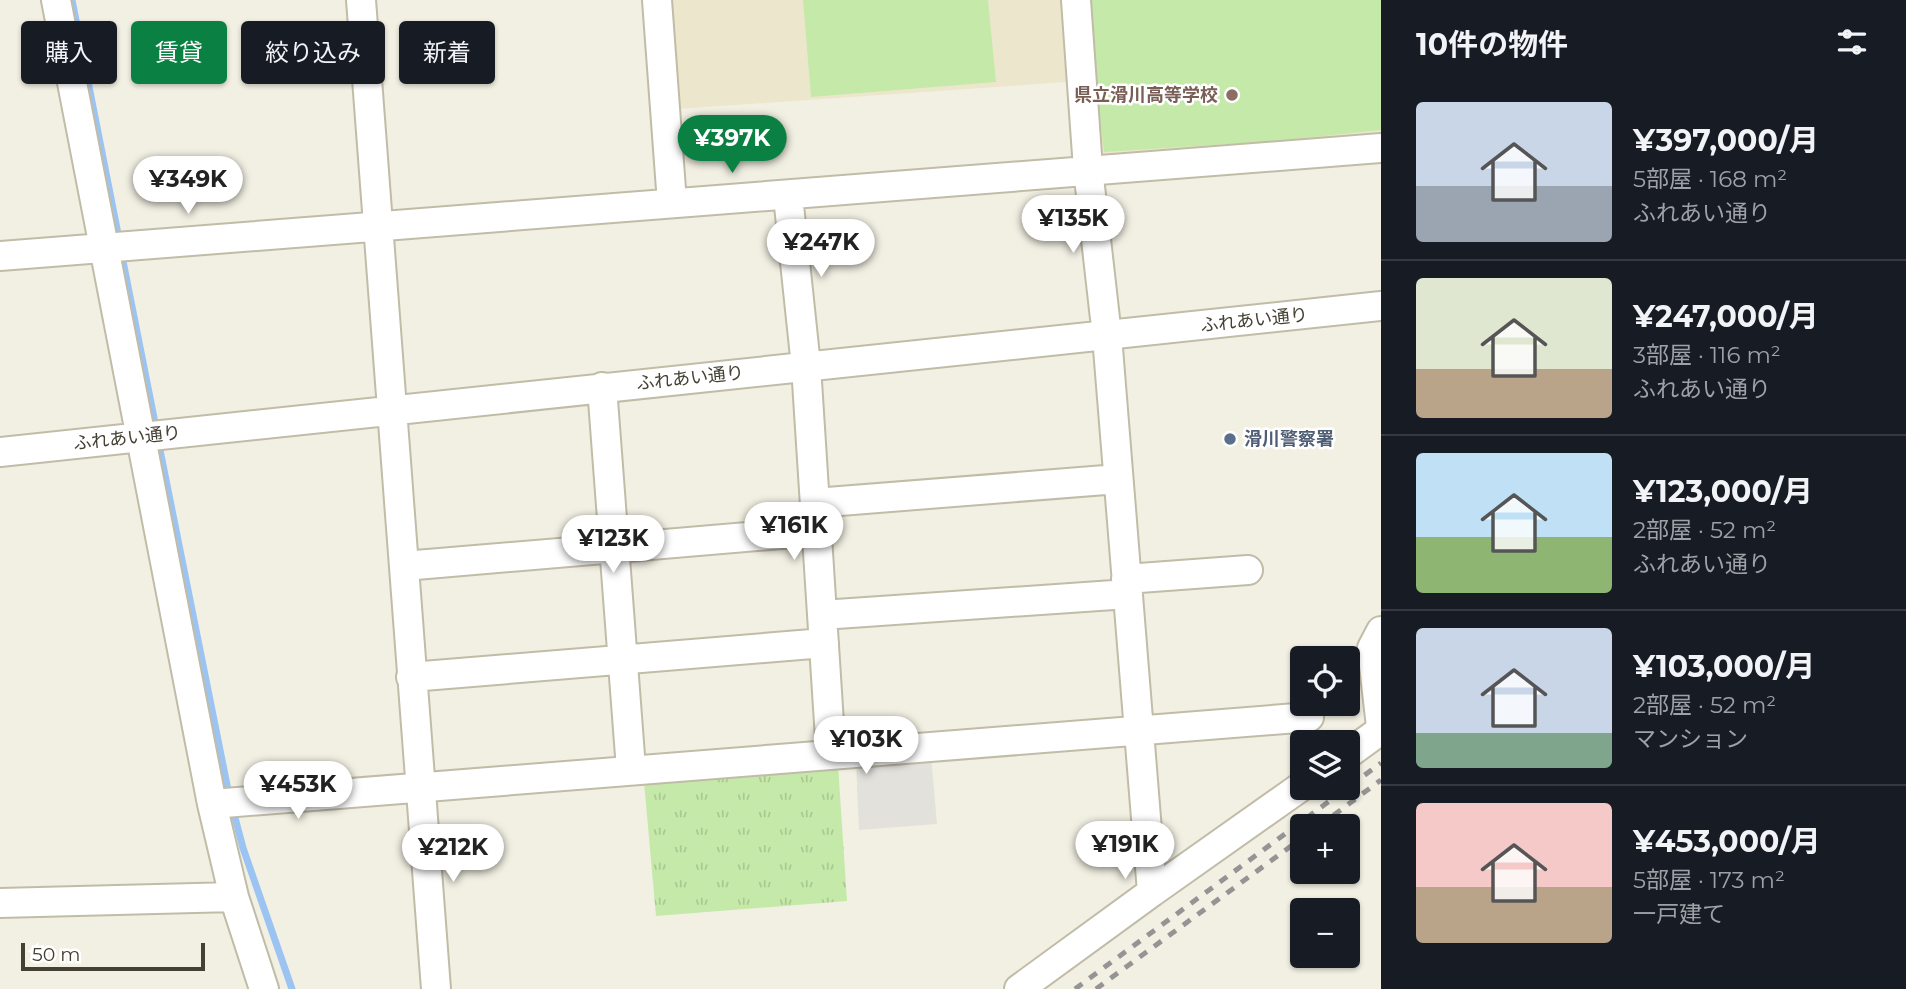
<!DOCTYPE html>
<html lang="ja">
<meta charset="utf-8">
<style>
:root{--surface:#171b24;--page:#242831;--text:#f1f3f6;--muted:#9ea1a6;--line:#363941;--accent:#0b8043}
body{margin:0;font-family:Montserrat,"Noto Sans JP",sans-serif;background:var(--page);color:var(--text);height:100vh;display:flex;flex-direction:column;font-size:26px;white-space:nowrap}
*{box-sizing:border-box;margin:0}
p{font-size:23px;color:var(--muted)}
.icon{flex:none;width:38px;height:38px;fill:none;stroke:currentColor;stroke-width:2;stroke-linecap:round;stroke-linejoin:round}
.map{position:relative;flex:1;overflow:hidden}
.side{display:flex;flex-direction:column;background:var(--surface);width:525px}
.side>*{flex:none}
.banner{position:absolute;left:21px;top:21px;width:665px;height:63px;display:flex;gap:14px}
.tools{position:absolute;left:1290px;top:646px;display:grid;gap:14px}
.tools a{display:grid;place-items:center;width:70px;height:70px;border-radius:7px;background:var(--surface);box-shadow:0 2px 5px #0004;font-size:35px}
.scale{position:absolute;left:21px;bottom:18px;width:184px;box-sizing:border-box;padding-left:7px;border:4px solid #444033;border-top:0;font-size:19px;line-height:24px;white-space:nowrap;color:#444033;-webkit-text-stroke:5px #fff;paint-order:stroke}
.price{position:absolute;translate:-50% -60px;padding:0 16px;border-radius:24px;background:#fff;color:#222;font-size:23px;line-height:46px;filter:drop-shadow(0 2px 4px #0008)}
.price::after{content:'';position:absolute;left:50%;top:42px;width:21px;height:16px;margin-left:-10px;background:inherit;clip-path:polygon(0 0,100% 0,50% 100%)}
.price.current{background:var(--accent);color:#fff}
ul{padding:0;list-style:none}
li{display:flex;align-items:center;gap:21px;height:175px;padding:0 35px}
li+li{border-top:2px solid var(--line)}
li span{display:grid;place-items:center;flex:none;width:196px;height:140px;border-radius:7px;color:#555}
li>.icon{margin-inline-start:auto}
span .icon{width:84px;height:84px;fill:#fffc;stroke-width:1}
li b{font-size:30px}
h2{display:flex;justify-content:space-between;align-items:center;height:84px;padding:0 35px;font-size:30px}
.chip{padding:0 24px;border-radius:7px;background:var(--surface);box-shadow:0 2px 5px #0004;font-size:24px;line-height:63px}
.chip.current{background:var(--accent);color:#fff}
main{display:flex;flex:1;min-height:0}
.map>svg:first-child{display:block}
</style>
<main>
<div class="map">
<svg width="1381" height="989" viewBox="0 0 1381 989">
<defs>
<pattern id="grass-tufts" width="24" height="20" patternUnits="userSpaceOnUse" patternTransform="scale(1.75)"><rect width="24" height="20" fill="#c4e9a9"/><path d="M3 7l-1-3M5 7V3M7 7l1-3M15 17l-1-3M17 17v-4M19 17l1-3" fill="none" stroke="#aac992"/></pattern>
</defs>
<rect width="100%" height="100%" fill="#f2f0e3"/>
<!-- education -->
<path fill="#ece7cc" d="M 669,0 L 1381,0 L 1381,143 L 1090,164 L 1081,81 L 678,109 Z"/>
<!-- grass -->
<path fill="url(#grass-tufts)" d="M 838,765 L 847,901 L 656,916 L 644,782 Z"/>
<!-- garden -->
<path fill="#c4e9a9" d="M 803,0 L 988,0 L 996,82 L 811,97 Z
M 1085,0 L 1381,0 L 1381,130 L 1277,141 L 1104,152 Z"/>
<!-- parking -->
<path fill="#e3e1dc" d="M 931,756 L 937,824 L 859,830 L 856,762 Z"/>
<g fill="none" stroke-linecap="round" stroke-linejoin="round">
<!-- stream -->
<path stroke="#9cc4f3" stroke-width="7" d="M 72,0 L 119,239
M 121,251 L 156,428
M 158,440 L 229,795
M 233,810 L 243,848 L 292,989"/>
<defs>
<path id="minor" d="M 56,0 L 212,804
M 361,0 L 436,989
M 657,0 L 672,203
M 788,196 L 806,366 L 831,754
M 0,256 L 1381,148
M 602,387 L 631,769
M 0,452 L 1381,306
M 815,503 L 1118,479
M 404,566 L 817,531
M 1126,579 L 1248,570
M 822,615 L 1128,594
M 1381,631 L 1372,648 L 1381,727
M 411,677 L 824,643
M 1348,754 L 1381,730
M 1152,892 L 1302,786
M 0,903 L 234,897
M 264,989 L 234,897 L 212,804 L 1309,717
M 1019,989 L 1152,892 L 1107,336 L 1088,169 L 1076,0"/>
</defs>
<!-- minor casing -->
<use href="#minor" stroke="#c1bca8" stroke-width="32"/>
<!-- minor -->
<use href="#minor" stroke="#fff" stroke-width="28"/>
<!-- rail -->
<path stroke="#949494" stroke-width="5" stroke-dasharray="9 9" stroke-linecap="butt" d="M 1319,826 L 1381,780
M 1075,989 L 1381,763
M 1096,989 L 1302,838"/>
</g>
<!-- markers -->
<circle fill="#8d6e63" stroke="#fff" stroke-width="2.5" cx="1232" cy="95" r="7"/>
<circle fill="#5c6f8a" stroke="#fff" stroke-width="2.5" cx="1230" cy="439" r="7"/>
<g text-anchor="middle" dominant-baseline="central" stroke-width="5" stroke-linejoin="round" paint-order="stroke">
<!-- education labels -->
<g font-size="18" font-weight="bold" fill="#785e54" stroke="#fff" text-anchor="end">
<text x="1218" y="95">県立滑川高等学校</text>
</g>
<!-- street labels -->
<g font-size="18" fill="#444033" stroke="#fff">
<text transform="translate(1254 320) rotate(-6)">ふれあい通り</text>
<text transform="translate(690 378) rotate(-6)">ふれあい通り</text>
<text transform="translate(127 438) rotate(-6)">ふれあい通り</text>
</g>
<!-- service labels -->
<g font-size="18" font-weight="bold" fill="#4e5e75" stroke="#fff" text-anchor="start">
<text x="1244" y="439">滑川警察署</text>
</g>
</g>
</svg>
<div class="tools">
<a><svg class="icon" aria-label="locate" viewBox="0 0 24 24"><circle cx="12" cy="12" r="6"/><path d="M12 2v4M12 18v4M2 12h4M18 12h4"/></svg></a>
<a><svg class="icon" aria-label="layers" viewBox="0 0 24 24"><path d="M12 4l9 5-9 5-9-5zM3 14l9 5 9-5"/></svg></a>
<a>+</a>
<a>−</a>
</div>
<div class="scale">50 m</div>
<b class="price current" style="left:732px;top:175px">¥397K</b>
<b class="price" style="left:188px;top:216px">¥349K</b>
<b class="price" style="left:1073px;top:255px">¥135K</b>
<b class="price" style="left:821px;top:279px">¥247K</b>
<b class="price" style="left:794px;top:562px">¥161K</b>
<b class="price" style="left:613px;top:575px">¥123K</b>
<b class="price" style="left:866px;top:776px">¥103K</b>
<b class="price" style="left:298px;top:821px">¥453K</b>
<b class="price" style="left:1125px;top:881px">¥191K</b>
<b class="price" style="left:453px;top:884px">¥212K</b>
<div class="banner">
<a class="chip">購入</a>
<a class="chip current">賃貸</a>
<a class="chip">絞り込み</a>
<a class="chip">新着</a>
</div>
</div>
<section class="side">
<h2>10件の物件<svg class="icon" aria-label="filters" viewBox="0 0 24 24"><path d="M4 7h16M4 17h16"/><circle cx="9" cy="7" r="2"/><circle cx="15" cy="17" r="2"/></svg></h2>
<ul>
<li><span style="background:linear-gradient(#c9d6e8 60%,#9aa5b1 0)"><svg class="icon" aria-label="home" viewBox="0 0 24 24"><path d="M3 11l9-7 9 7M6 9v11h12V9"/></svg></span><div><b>¥397,000/月</b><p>5部屋 · 168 m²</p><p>ふれあい通り</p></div></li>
<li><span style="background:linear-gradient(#dfe7d0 65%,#b9a48a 0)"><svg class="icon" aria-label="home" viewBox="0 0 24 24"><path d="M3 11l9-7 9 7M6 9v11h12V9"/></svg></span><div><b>¥247,000/月</b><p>3部屋 · 116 m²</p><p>ふれあい通り</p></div></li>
<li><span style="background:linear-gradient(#bfe0f5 60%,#8fb573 0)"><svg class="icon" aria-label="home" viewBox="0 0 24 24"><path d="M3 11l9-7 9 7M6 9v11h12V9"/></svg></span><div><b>¥123,000/月</b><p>2部屋 · 52 m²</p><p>ふれあい通り</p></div></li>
<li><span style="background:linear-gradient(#c9d6e8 75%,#7fa58c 0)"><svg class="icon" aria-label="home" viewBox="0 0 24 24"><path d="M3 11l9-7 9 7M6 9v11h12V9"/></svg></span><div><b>¥103,000/月</b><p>2部屋 · 52 m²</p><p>マンション</p></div></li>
<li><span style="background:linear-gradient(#f6c9c9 60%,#b9a48a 0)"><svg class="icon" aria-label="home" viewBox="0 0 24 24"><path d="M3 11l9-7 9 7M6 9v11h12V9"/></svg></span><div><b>¥453,000/月</b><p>5部屋 · 173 m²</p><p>一戸建て</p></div></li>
</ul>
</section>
</main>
